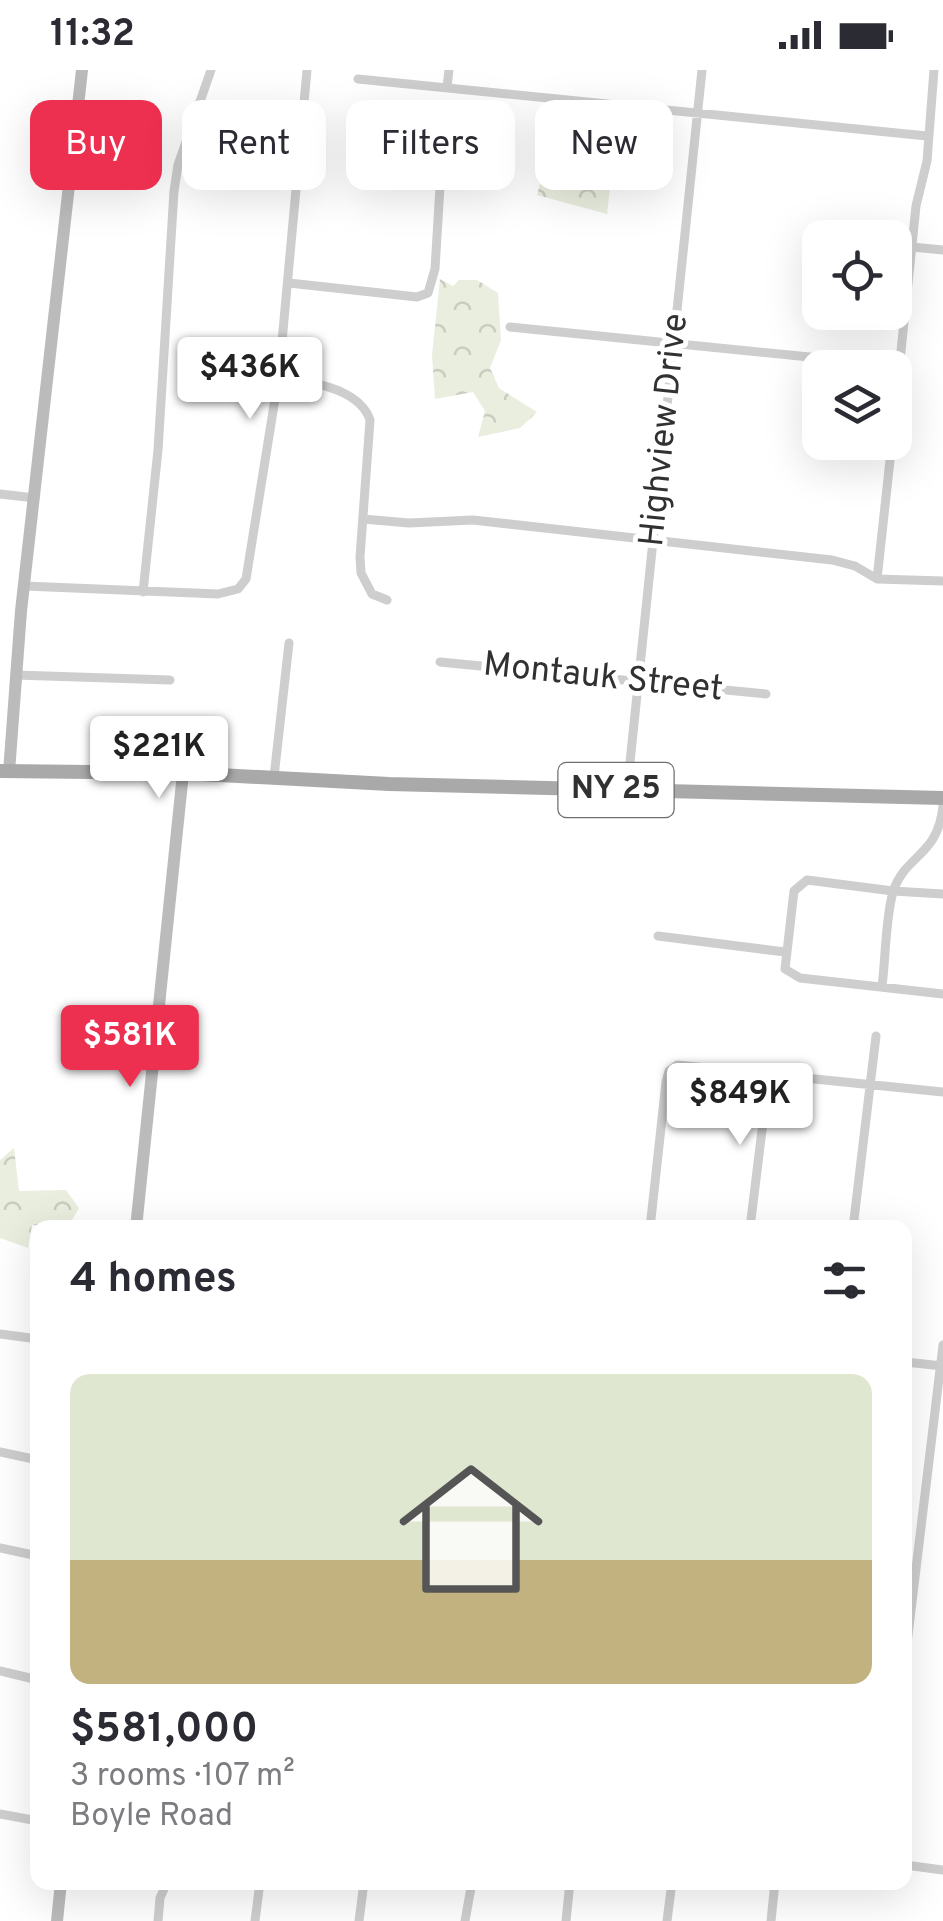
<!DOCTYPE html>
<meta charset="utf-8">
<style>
:root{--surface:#fff;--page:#f7f7f7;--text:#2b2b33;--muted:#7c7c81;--accent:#ed2f50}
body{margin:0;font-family:Overpass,sans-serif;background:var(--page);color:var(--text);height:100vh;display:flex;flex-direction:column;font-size:38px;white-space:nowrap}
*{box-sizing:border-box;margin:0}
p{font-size:32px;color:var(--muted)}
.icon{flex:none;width:55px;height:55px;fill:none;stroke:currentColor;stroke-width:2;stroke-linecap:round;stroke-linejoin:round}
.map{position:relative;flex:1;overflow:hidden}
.side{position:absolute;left:30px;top:1150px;width:882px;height:670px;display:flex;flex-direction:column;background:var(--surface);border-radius:20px;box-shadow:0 10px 40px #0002}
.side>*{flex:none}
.banner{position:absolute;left:30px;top:30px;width:885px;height:90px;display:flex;gap:20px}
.fabs{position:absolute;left:802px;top:150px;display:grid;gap:20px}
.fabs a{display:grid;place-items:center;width:110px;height:110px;border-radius:20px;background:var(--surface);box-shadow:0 10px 40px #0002;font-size:50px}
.price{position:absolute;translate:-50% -85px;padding:0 22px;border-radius:10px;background:#fff;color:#222;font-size:32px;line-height:65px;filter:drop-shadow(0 2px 5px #0008)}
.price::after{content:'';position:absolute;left:50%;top:60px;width:30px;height:22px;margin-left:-15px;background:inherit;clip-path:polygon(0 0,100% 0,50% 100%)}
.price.selected{background:var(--accent);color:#fff}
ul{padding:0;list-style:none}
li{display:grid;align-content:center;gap:20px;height:530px;padding:0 40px}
li span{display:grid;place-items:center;height:310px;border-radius:20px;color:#555}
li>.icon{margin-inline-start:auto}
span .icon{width:180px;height:180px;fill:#fffc;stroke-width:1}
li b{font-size:42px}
h2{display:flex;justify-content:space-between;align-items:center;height:120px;padding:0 40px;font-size:42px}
.chip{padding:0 35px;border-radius:20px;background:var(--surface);box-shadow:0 10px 40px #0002;font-size:35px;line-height:90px}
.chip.selected{background:var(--accent);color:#fff}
.status{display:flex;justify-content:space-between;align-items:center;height:70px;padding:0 50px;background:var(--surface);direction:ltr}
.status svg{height:28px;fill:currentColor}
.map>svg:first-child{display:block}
</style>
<div class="status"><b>11:32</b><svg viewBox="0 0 49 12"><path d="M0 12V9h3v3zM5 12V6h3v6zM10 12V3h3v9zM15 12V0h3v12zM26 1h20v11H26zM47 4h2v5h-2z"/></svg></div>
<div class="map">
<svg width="943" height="1851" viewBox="0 0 943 1851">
<defs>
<pattern id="forest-crowns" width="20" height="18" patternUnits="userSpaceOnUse" patternTransform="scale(2.5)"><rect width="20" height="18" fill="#e9eedf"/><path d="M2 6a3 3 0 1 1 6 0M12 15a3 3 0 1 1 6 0" fill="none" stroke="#c8cdc0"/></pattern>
</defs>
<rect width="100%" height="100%" fill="#fff"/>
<!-- forest -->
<path fill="url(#forest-crowns)" d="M 560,41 L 618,45 L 607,144 L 537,125 Z
M 440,209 L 453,216 L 459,210 L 477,210 L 498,223 L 501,270 L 490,298 L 499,318 L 537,342 L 520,358 L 478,367 L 485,341 L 473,322 L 435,329 L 432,285 Z
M 14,1078 L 19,1121 L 66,1120 L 79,1138 L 68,1157 L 32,1155 L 28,1178 L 0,1168 L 0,1090 Z"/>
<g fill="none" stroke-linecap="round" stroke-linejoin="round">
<!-- street -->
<path stroke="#cecece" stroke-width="9" d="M 358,9 L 927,66
M 447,17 L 449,0
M 912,177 L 943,180
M 289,213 L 417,227 L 428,223 L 435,199 L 441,100
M 510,257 L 899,296
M 279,304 C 309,313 359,317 370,350 L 360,487 L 361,503 L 372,524 L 387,530
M 895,339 L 916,136 L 927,91 L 934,0
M 0,424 L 35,428
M 363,449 L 409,453 L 473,450 L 832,490 L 855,496 L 877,509 L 943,511
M 877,509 L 892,372
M 25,516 L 218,524 L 238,519 L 246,509 L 279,304 L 307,0
M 143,522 L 158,380 L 174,121 L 178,95 L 211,0
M 440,592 L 766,624
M 15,605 L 170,610
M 274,707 L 289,573
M 627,721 L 702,0
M 943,824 L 893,821 L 807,810 L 794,821 L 785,899 L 800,908 L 943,924
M 658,866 L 785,882
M 882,916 C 886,886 885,851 893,822 C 905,784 938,787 943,736
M 650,1158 L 666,1012 L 669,1001 L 677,995 L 943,1022
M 750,1158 L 769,1003
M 853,1158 L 876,966
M 0,1264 L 38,1269
M 905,1292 L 943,1296
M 0,1382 L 38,1390
M 0,1478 L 38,1486
M 905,1590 L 943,1275
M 0,1601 L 38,1610
M 0,1744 L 38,1751
M 905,1795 L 943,1800
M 158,1851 L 160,1828 L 167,1812
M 255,1851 L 260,1812
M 359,1851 L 364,1812
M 465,1851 L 472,1812
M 566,1851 L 570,1812
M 667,1851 L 672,1812
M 771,1851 L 775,1812"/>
<!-- secondary -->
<path stroke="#bbb" stroke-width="12" d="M 9,702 L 21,541 L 82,0
M 136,1158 L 183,703
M 57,1851 L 61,1812"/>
<!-- primary -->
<path stroke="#a9a9a9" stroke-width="14" d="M 0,701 L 183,703 L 389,714 L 943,728"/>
</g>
<g text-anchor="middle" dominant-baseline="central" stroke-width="10" stroke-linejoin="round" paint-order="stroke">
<!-- shield labels -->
<rect fill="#fff" stroke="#6f6f6f" stroke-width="2.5" x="558.5" y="693" width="115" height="54" rx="8"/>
<g font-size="32" font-weight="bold" fill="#313131">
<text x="616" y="720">NY 25</text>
</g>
<!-- street labels -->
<g font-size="35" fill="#313131" stroke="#fff">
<text transform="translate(665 360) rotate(-84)">Highview Drive</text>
<text transform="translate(603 608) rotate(6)">Montauk Street</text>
</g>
</g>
</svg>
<div class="fabs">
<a><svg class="icon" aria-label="locate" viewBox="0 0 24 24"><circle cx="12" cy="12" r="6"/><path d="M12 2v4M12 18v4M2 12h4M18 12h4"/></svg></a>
<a><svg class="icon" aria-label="layers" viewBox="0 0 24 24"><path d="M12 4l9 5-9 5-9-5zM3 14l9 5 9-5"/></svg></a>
</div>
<b class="price" style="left:250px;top:352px">$436K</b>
<b class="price" style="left:159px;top:731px">$221K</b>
<b class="price selected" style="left:130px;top:1020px">$581K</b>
<b class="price" style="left:740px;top:1078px">$849K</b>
<div class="banner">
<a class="chip selected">Buy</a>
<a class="chip">Rent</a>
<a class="chip">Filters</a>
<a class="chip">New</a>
</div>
<section class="side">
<h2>4 homes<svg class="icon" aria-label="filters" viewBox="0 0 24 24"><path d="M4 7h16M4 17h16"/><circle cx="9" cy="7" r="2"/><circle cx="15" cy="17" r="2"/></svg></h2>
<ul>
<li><span style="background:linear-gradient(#dfe7d0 60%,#c2b280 0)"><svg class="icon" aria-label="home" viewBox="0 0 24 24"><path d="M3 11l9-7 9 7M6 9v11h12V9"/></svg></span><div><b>$581,000</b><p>3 rooms · 107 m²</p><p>Boyle Road</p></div></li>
</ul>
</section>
</div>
